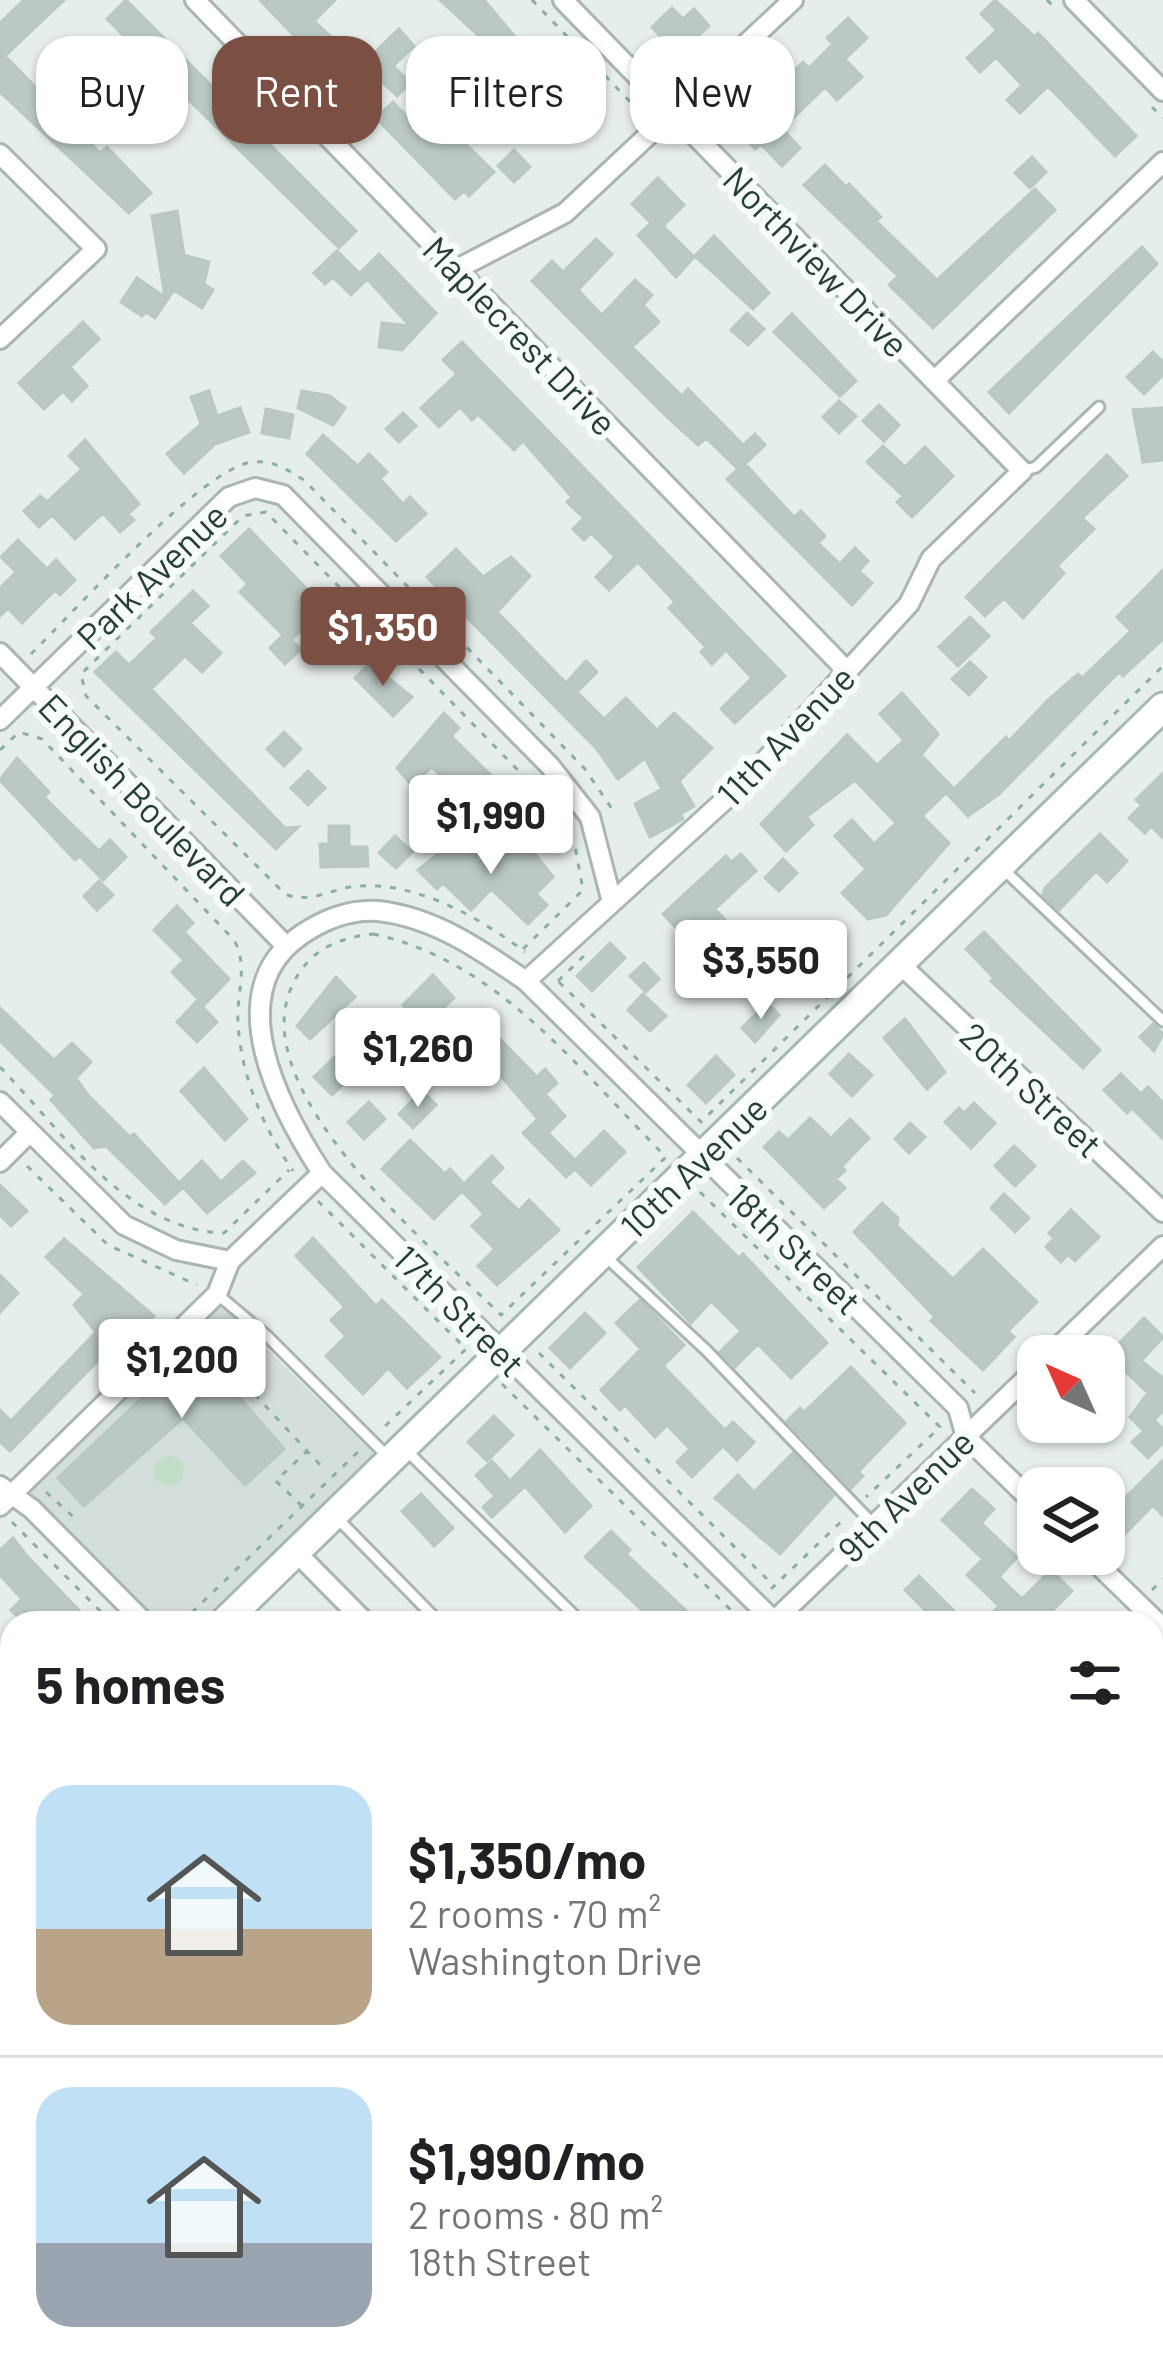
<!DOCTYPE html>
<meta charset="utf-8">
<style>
:root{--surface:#fff;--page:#f2f2f2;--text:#202124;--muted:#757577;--line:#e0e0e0;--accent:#7b5043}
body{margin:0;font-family:Barlow,sans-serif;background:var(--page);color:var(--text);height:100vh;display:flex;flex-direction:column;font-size:45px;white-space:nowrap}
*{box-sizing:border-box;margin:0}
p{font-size:39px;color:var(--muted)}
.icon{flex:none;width:66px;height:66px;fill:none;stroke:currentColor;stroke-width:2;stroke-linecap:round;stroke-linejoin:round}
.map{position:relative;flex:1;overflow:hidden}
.details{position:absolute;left:0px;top:1611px;width:1164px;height:771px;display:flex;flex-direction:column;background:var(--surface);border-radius:36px 36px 0 0;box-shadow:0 3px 9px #0004}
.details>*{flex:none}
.top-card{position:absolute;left:36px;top:36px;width:1092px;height:108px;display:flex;gap:24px}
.needle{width:78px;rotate:315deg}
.controls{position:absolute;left:1017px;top:1335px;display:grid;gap:24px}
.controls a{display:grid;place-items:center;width:108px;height:108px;border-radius:24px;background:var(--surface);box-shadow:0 3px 9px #0004;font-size:60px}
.price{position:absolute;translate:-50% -102px;padding:0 27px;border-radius:12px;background:#fff;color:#222;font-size:39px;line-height:78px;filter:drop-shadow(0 3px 6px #0008)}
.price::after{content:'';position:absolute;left:50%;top:72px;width:36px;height:27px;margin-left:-18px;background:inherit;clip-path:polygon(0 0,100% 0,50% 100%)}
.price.on{background:var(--accent);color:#fff}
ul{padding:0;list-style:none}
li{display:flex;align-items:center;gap:36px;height:300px;padding:0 36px}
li+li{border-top:3px solid var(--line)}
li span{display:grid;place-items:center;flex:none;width:336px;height:240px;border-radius:36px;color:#555}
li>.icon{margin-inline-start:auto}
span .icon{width:144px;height:144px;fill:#fffc;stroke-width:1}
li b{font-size:51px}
h2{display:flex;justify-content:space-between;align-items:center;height:144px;padding:0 36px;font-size:51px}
.tag{padding:0 42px;border-radius:36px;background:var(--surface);box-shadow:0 3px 9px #0004;font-size:42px;line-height:108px}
.tag.on{background:var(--accent);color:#fff}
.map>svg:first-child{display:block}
</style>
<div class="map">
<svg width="1163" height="2380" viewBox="0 0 1163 2380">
<rect width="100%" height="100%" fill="#e6eeeb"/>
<!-- built -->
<path fill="#d4deda" d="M 222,1305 L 376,1456 L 206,1623 L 160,1623 L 28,1490 Z"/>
<!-- green -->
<path fill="#c1dec9" d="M154 1471a15 15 0 1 1 30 0a15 15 0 1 1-30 0Z"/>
<!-- building -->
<path fill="#bbc9c4" stroke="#b9c8c2" stroke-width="3" d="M 24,0 L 64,0 L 5,56 L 100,153 L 107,147 L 151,193 L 129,213 L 0,92 L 0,23 Z
M 126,0 L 356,231 L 339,248 L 107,19 Z
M 260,0 L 335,0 L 314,21 L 372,75 L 351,95 Z
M 440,0 L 484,0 L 525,49 L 530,44 L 595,110 L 564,140 L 550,126 L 537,139 L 520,123 L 546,98 Z
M 995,0 L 1035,37 L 1038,33 L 1136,136 L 1115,156 L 1048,86 L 1020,113 L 1007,100 L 1022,85 L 996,57 L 980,72 L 967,58 L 997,30 L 981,14 Z
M 672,8 L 683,19 L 694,9 L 709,26 L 677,55 L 652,27 Z
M 848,18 L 867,38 L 845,59 L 862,77 L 837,100 L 825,87 L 782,129 L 800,148 L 782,166 L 761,144 L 755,149 L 741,134 L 749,126 L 743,119 L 803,62 L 809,68 L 833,44 L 827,38 Z
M 399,29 L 414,46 L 393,66 L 410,83 L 397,96 L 363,64 Z
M 393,102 L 418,128 L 427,120 L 434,128 L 441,120 L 494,172 L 469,196 L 464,191 L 455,199 L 376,118 Z
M 514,150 L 530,167 L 514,182 L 498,166 Z
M 1032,157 L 1046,172 L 1030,188 L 1015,173 Z
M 825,165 L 846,187 L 849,184 L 881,217 L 876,221 L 937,280 L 1035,189 L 1055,210 L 933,328 L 889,285 L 898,276 L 804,185 Z
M 658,178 L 684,205 L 663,226 L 694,257 L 676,277 L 638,235 L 651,223 L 632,204 Z
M 177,211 L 184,255 L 209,262 L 204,284 L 213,290 L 202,308 L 174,290 L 155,318 L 146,312 L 142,316 L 121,302 L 137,278 L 165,297 L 152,216 Z
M 714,236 L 769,293 L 753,309 L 695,256 Z
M 596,239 L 612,254 L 578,290 L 602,315 L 635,280 L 652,295 L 643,305 L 659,322 L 632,347 L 682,396 L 688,389 L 743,445 L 755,434 L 765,445 L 745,464 L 794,517 L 801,511 L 825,536 L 818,543 L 840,564 L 855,548 L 868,561 L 859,571 L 872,583 L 852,605 L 727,479 L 738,469 L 706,438 L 698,445 L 664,414 L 532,281 L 552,261 L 563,272 Z
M 1142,247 L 1157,264 L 1009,413 L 989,392 Z
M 337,251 L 366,280 L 351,295 L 333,277 L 325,284 L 314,273 Z
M 379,254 L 436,313 L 402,350 L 379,347 L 382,323 L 410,326 L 361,272 Z
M 747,313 L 764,329 L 748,345 L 731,330 Z
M 792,314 L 856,381 L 840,396 L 774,332 Z
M 83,322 L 99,339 L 70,367 L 87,386 L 72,401 L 63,391 L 44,409 L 19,383 Z
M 462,342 L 785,676 L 735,723 L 721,709 L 752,678 L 726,650 L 712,664 L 701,652 L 706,647 L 669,608 L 675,602 L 638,562 L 609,590 L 596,577 L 615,557 L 591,533 L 584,540 L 573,529 L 584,518 L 567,502 L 572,497 L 523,441 L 514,450 L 478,414 L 472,420 L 460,407 L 439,427 L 421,408 L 457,374 L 443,360 Z
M 1153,352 L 1163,362 L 1163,375 L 1144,394 L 1127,377 Z
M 209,391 L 217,416 L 240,408 L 249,432 L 215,444 L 184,473 L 167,454 L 201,424 L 191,397 Z
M 302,391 L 330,396 L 345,408 L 333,425 L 298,408 Z
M 839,401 L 856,416 L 839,433 L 823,417 Z
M 879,405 L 899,425 L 884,441 L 863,421 Z
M 1163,408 L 1163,460 L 1143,462 L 1133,410 Z
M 266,409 L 293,415 L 289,438 L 262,433 Z
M 403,413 L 416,426 L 399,442 L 386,429 Z
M 323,435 L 358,466 L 369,454 L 387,472 L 380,479 L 403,504 L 410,497 L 426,514 L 396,541 L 307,454 Z
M 85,440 L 139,504 L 128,514 L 134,520 L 120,532 L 103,513 L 75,539 L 52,515 L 39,527 L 24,511 L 40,496 L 47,502 L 82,469 L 69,456 Z
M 883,446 L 905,467 L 925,447 L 953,476 L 912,517 L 897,502 L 903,496 L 867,462 Z
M 1107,455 L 1127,476 L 1082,518 L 1094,529 L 1057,566 L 1064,573 L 1023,618 L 1004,598 L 985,616 L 966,597 Z
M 249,529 L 324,607 L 291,640 L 301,649 L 285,664 L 270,648 L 283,635 L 240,592 L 248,584 L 221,556 Z
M 18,540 L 47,569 L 56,560 L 75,580 L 60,595 L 55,590 L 22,623 L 8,608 L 0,616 L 0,588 L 16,572 L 1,557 Z
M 456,549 L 483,577 L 511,557 L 530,576 L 497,612 L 566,683 L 586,661 L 597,672 L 577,692 L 604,719 L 626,698 L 657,730 L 674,713 L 712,748 L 679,781 L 694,806 L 680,814 L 683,819 L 650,837 L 635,804 L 662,789 L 645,758 L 618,779 L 596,748 L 427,577 Z
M 1163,570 L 1163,639 L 1123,676 L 1119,672 L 999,794 L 968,816 L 948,795 L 1006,737 L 1009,741 L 1048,700 L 1078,674 L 1082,678 L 1131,631 L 1117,617 Z
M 193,591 L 208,606 L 190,623 L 221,653 L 202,672 L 185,656 L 151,689 L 285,828 L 298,827 L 276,849 L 95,672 L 116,652 L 129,665 L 157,638 L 151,632 Z
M 970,617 L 989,636 L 958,666 L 939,647 Z
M 970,662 L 986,677 L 969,695 L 952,679 Z
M 370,663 L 412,697 L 393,716 L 355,678 Z
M 902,693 L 938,734 L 921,755 L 952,787 L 922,816 L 949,843 L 886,915 L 868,919 L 842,893 L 866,869 L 835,836 L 852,820 L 874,844 L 896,823 L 855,780 L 806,817 L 813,825 L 786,851 L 761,824 L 847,735 L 877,765 L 904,740 L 880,714 Z
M 444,713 L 459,728 L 451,736 L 522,806 L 505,822 L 490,805 L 479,815 L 432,767 L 412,785 L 397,768 Z
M 284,732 L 301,749 L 284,766 L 267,749 Z
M 17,758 L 49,792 L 44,797 L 99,851 L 110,840 L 126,857 L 103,880 L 80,856 L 75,860 L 0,780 Z
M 308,771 L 325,788 L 308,805 L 291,788 Z
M 1163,773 L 1163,838 L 1151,826 L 1145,833 L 1129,818 L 1142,805 L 1136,800 Z
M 329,826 L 349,826 L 349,847 L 367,847 L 368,866 L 321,867 L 320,844 L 329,844 Z
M 1100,834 L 1127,861 L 1107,882 L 1096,871 L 1059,910 L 1043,895 L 1045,888 Z
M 395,836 L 412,852 L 396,868 L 379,853 Z
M 459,837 L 492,868 L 523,839 L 553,877 L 536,894 L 547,905 L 528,924 L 491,889 L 471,910 L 443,883 L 437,889 L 418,870 Z
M 741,854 L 756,871 L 715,909 L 739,935 L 724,949 L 707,931 L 702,935 L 693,926 L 683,935 L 663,914 L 726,856 L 731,862 Z
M 783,859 L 797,873 L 779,891 L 765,878 Z
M 99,881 L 113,895 L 97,910 L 84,896 Z
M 177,906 L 193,923 L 184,932 L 229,979 L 204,1005 L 172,972 L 184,960 L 154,930 Z
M 984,932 L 1100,1050 L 1083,1068 L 991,981 L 994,978 L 966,949 Z
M 799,940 L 830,971 L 811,990 L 780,958 Z
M 610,943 L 625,958 L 592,991 L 577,976 Z
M 644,963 L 659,979 L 646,992 L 630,976 Z
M 433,975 L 454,998 L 424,1026 L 403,1005 Z
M 336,977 L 355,997 L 310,1039 L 297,1026 Z
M 643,994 L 666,1016 L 650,1031 L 628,1010 Z
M 197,1001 L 217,1022 L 197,1042 L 177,1022 Z
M 767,1003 L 779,1015 L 755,1042 L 742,1028 Z
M 0,1008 L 54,1060 L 72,1043 L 91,1062 L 76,1078 L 88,1095 L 130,1137 L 134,1134 L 179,1183 L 202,1161 L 221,1182 L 243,1161 L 255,1173 L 207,1213 L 183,1187 L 165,1204 L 106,1146 L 94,1148 L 51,1100 L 55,1095 L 0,1041 Z
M 905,1019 L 945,1072 L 927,1089 L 884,1038 Z
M 1153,1024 L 1163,1034 L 1154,1051 L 1140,1037 Z
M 492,1031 L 537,1077 L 545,1069 L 557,1083 L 545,1094 L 565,1116 L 548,1133 L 575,1160 L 604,1131 L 625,1152 L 591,1185 L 575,1169 L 566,1177 L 523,1133 L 538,1119 L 476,1047 Z
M 382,1037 L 407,1067 L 392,1079 L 368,1050 Z
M 353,1050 L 365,1063 L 332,1095 L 314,1077 L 336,1056 L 341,1061 Z
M 849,1054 L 872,1075 L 852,1096 L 830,1074 Z
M 716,1056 L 734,1075 L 706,1103 L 688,1085 Z
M 204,1068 L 247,1119 L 225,1140 L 181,1091 Z
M 1121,1074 L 1141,1094 L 1148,1087 L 1163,1103 L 1163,1139 L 1132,1108 L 1127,1113 L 1104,1090 Z
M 422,1091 L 436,1105 L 413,1128 L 399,1114 Z
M 369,1102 L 385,1119 L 364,1139 L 348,1122 Z
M 974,1103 L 995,1123 L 971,1148 L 945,1122 L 959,1108 L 964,1113 Z
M 810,1118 L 831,1138 L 850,1119 L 869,1138 L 842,1166 L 845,1170 L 836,1179 L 845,1188 L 824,1208 L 764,1147 L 779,1132 L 788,1140 Z
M 910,1123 L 925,1137 L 909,1153 L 895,1139 Z
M 410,1140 L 445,1174 L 450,1169 L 464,1184 L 492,1156 L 503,1168 L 489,1182 L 519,1211 L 529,1200 L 559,1230 L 497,1285 L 478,1266 L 495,1249 L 472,1226 L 484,1214 L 462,1191 L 434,1219 L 382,1169 Z
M 1014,1146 L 1035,1166 L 1015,1186 L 995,1166 Z
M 0,1185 L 27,1211 L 11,1226 L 0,1215 Z
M 1004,1194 L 1029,1218 L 1015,1232 L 991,1208 Z
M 882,1203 L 898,1218 L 897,1226 L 953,1279 L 983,1249 L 1037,1302 L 1008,1331 L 1014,1337 L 983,1370 L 931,1321 L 935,1317 L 854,1232 Z
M 1071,1210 L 1099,1237 L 1075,1261 L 1068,1254 L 1061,1262 L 1046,1247 L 1054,1238 L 1049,1233 Z
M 693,1212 L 739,1258 L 743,1254 L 827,1343 L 791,1378 L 758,1344 L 735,1367 L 720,1352 L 741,1331 L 711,1301 L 691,1323 L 638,1267 Z
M 313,1238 L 376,1306 L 382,1300 L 440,1357 L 407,1388 L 388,1368 L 363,1394 L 326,1356 L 346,1336 L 331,1320 L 345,1307 L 296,1256 Z
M 64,1239 L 154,1316 L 122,1347 L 117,1341 L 10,1451 L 0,1442 L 0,1410 L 11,1421 L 96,1332 L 74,1305 L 84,1294 L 46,1257 Z
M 0,1275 L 18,1293 L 0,1312 Z
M 640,1300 L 684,1345 L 663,1366 L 725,1430 L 733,1422 L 754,1442 L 737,1460 L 723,1446 L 692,1477 L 677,1462 L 690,1449 L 667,1425 L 655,1437 L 625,1405 L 620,1410 L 601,1390 L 641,1349 L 616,1323 Z
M 585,1313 L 605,1333 L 570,1368 L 550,1348 Z
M 1144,1318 L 1163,1337 L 1141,1361 L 1163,1378 L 1163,1411 L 1154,1420 L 1163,1429 L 1163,1443 L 1148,1458 L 1132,1442 L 1144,1431 L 1130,1417 L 1148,1393 L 1125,1371 L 1104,1391 L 1104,1359 Z
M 221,1323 L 246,1350 L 219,1374 L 284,1449 L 245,1485 L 183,1418 L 84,1506 L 58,1478 L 166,1375 L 163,1372 Z
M 851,1367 L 905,1423 L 858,1472 L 863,1476 L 851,1488 L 787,1421 L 800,1408 L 804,1412 Z
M 494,1416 L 513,1435 L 487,1461 L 468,1442 Z
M 540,1450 L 591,1506 L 565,1532 L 525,1486 L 492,1517 L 483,1507 L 495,1496 L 476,1475 L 492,1461 L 510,1481 Z
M 793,1453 L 833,1496 L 780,1554 L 715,1498 L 738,1475 L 754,1492 Z
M 1163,1460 L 1163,1516 L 1153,1505 L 1115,1544 L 1104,1534 L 1104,1488 L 1120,1503 Z
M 972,1489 L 994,1509 L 981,1523 L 1017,1557 L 999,1577 L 1022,1599 L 1051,1570 L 1072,1591 L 1040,1623 L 982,1623 L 999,1606 L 967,1575 L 983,1559 L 942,1520 Z
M 421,1494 L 453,1528 L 434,1546 L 402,1511 Z
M 611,1531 L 630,1550 L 626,1554 L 699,1623 L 656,1623 L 585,1557 Z
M 13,1538 L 27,1556 L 91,1623 L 24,1623 L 11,1610 L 22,1599 L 0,1575 L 0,1550 Z
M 919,1576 L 966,1623 L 938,1623 L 905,1590 Z"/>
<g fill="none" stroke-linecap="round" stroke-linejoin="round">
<defs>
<path id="lane" d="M 1022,471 L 1036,467 L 1099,407
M 1002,868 L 1163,1021
M 606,1257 L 707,1351 L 874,1525
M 217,1294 L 268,1337 L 387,1456
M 407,1451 L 582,1623
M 337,1518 L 440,1623
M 0,2138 L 12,2126
M 0,2194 L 12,2188
M 417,2370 L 427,2380
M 646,2370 L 656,2380
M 149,2380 L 159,2370
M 614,2380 L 624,2370"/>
<path id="street" d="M 195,0 L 847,671
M 1074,0 L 1163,91
M 0,154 L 96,249 L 0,339
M 457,269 L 565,213 L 793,0
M 934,381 L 1163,162
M 0,653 L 285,945
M 0,720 L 229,497 L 255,488 L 283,495 L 550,766 L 590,817 L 612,902
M 902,966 L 1163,1212
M 526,981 L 750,777 L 909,604 L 931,559 L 1022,471 L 563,0
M 0,1102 L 124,1225 L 176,1250 L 230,1261
M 0,1162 L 30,1132
M 1049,1356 L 1163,1246
M 0,1486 L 32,1509 L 145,1623
M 0,1506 L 217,1294 L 230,1261 L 322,1173
M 295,1551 L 366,1623
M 1087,1554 L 1163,1628
M 774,1621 L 322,1173 C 281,1110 217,992 301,935 C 323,920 350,909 378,911 C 434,917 481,950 526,981 L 958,1408 L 966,1437 L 1038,1507
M 772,1623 L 1038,1367
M 1152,1827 L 1163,1838
M 0,2265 L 12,2277
M 105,2370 L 115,2380
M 500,2370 L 510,2380
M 889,2370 L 899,2380
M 1096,2370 L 1100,2380
M 0,2376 L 12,2365
M 395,2380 L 405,2370"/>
<path id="secondary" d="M 223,1623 L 1163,707
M 0,1854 L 12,1842
M 1152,2032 L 1163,2021
M 801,2380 L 811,2370"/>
<path id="primary" d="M 1152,2361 L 1163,2360
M 1120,2380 L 1131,2370"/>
</defs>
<!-- lane casing -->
<use href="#lane" stroke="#a9b6b2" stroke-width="15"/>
<!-- street casing -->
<use href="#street" stroke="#a9b6b2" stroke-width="24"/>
<!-- secondary casing -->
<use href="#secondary" stroke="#a5b9b3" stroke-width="33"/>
<!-- primary casing -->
<use href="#primary" stroke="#c2cac8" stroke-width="36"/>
<!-- path -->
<path stroke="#88b0a4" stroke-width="3" stroke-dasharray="6 9" stroke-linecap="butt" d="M 532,0 L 640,112
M 1047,0 L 1057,10
M 1152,107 L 1163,118
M 31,654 C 72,614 204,466 253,462 C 273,460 288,470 304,480 L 585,769 L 614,812
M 0,750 L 19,732 L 42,739 L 234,940 C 249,967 236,994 238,1023 C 241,1076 263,1127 293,1171
M 373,934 C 498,960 580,1071 666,1157 L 501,1315 C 435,1250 243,1092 292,986 C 308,951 336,938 373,934 Z
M 523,949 L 583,890 L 575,846 L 549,802 L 266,512 L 243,516 L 81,674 L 86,696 L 285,894 C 311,905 334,887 359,886 C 418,882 480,918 525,952
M 558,981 L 589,951
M 559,982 L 701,1122 L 1163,666
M 0,1067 C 62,1131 127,1230 224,1233 L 289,1170
M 737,1158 L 975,1393
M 27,1166 L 108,1245 L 197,1285
M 700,1192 L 940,1427 L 866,1497
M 318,1201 L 466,1349 L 381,1430
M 231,1327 L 250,1347 L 232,1370 L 323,1468
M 539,1353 L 774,1586
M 502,1384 L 740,1619 L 736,1623
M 46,1492 L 79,1522
M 302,1506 L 276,1481 L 307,1451
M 12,1522 L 112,1623
M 771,1589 L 846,1517
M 1152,1590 L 1163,1579
M 181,1623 L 361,1449
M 1118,1623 L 1126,1615
M 1152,1659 L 1163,1652
M 0,1902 L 12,1915
M 1152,1996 L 1163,1985
M 0,2234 L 12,2246
M 0,2301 L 12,2313
M 0,2343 L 12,2331
M 70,2370 L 80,2380
M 463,2370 L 473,2380
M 531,2370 L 541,2380
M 30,2380 L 41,2370
M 360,2380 L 370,2370
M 756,2380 L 766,2370"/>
<!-- lane -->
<use href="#lane" stroke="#fff" stroke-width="9"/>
<!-- street -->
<use href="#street" stroke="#fff" stroke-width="18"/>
<!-- secondary -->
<use href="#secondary" stroke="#fff" stroke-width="27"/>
<!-- primary -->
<use href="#primary" stroke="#6da195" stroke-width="30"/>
</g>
<g text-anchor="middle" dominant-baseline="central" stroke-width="12" stroke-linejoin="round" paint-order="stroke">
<!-- street labels -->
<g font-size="36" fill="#264039" stroke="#f7fbf9">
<text transform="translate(817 261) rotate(46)">Northview Drive</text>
<text transform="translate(521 335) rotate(46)">Maplecrest Drive</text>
<text transform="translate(151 575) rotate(-44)">Park Avenue</text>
<text transform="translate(785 735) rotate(-46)">11th Avenue</text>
<text transform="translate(143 799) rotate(46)">English Boulevard</text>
<text transform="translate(1032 1089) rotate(43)">20th Street</text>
<text transform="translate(693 1166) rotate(-44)">10th Avenue</text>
<text transform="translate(795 1248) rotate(44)">18th Street</text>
<text transform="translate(460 1310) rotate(45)">17th Street</text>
<text transform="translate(905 1495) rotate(-44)">9th Avenue</text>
</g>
</g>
</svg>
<div class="controls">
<a><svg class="needle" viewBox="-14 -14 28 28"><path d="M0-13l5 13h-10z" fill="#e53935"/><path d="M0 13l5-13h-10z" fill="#757577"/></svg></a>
<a><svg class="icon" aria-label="layers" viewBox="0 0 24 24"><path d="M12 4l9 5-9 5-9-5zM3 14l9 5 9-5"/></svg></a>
</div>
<b class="price on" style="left:383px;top:689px">$1,350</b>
<b class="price" style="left:491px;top:877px">$1,990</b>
<b class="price" style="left:761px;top:1022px">$3,550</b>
<b class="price" style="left:418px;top:1110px">$1,260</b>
<b class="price" style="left:182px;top:1421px">$1,200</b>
<div class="top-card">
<a class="tag">Buy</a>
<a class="tag on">Rent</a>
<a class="tag">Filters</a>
<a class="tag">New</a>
</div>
<section class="details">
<h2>5 homes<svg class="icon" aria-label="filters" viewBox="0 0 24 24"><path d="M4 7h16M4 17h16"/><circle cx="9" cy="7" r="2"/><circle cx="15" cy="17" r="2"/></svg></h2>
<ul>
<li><span style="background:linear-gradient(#bfe0f5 60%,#b9a48a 0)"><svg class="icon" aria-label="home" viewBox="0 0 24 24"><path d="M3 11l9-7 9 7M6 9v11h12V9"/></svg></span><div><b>$1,350/mo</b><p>2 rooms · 70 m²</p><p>Washington Drive</p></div></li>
<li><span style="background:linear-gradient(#bfe0f5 65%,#9aa5b1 0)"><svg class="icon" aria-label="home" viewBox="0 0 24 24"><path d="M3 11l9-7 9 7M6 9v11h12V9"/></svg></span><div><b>$1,990/mo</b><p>2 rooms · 80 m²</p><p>18th Street</p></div></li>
</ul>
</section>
</div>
